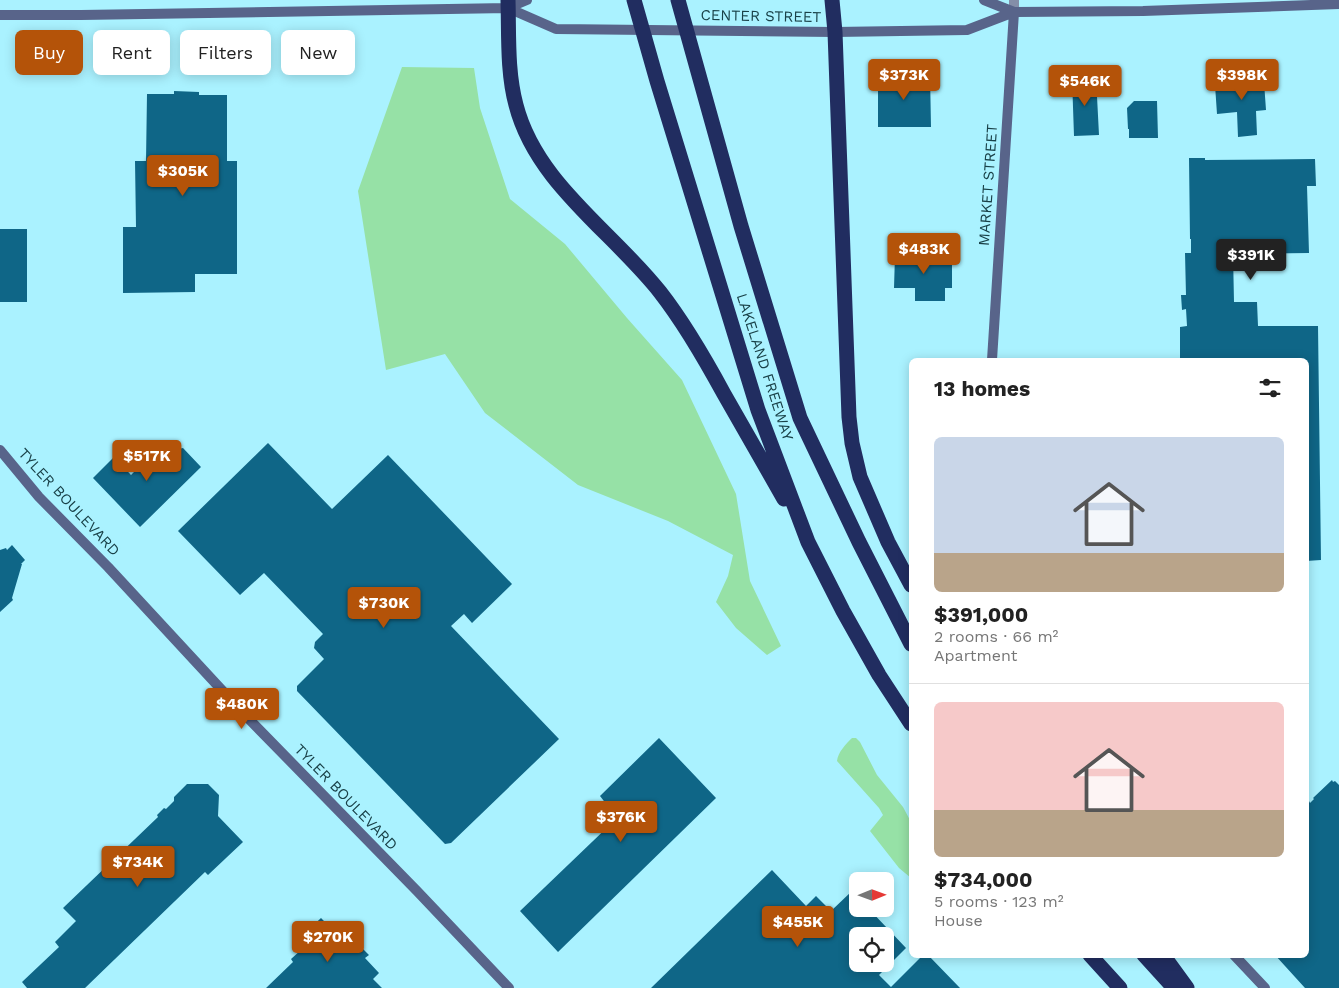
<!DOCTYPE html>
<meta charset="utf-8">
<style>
:root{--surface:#fff;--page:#f6f6f6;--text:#222;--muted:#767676;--line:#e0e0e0;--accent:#b45309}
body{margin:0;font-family:"Work Sans",sans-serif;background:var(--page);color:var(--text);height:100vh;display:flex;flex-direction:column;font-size:19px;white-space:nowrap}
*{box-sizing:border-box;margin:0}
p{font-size:16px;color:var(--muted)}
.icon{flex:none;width:28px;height:28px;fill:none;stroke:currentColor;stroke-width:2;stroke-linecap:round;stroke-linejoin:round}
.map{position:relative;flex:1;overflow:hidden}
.details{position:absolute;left:909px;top:358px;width:400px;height:600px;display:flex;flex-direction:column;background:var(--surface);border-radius:8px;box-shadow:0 2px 12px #0003}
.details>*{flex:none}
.hud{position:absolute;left:15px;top:30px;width:475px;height:45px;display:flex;gap:10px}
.needle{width:32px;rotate:89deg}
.fabs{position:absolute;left:849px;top:872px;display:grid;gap:10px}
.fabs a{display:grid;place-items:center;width:45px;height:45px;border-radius:8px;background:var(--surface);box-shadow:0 2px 12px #0003;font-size:25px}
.price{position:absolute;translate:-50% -42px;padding:0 11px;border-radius:5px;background:var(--accent);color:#fff;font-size:16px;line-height:32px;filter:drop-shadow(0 1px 2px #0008)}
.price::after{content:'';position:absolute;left:50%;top:30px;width:15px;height:11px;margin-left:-8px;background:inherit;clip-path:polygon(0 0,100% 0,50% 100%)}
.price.current{background:#222;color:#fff}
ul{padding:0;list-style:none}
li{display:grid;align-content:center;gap:10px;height:265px;padding:0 25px}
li+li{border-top:1px solid var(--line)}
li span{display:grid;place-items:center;height:155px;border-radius:8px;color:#555}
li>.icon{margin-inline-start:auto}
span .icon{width:90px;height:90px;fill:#fffc;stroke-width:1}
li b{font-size:21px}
h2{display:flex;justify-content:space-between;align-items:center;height:60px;padding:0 25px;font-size:21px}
.pill{padding:0 18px;border-radius:8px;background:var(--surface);box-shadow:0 2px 12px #0003;font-size:18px;line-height:45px}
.pill.current{background:var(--accent);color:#fff}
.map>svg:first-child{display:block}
</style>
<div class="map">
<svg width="1339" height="988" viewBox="0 0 1339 988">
<rect width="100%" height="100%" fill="#aaf2ff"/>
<!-- water -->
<path fill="#96e1a6" d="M 402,67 L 474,68 L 480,108 L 510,199 L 565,244 L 627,318 L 682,380 L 736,494 L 750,581 L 781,646 L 767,655 L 736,628 L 716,602 L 728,576 L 733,555 L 668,521 L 578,485 L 485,413 L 445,354 L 386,370 L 358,191 Z
M 852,738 L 856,738 L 860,742 L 877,775 L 903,807 L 911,822 L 911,878 L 899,868 L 870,831 L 883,815 L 879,808 L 837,761 C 838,752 846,744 852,738 Z"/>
<!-- building -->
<path fill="#0f6687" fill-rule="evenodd" d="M 1245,71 L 1245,76 L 1256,75 L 1258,83 L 1264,82 L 1266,110 L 1256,111 L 1257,135 L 1238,137 L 1237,112 L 1217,114 L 1215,85 L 1222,84 L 1222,78 L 1233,77 L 1233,72 Z
M 930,74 L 931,127 L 878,127 L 878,75 Z
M 1096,77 L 1099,135 L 1074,136 L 1072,78 Z
M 174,91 L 199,92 L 199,95 L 227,95 L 227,161 L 237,161 L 237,274 L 195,274 L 195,292 L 123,293 L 123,227 L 136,227 L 135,161 L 146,161 L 147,94 L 174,94 Z
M 1134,101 L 1157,101 L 1158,138 L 1129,138 L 1129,129 L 1128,129 L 1127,108 Z
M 1189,158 L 1205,158 L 1205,160 L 1315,159 L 1316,186 L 1307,186 L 1309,253 L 1233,254 L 1234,302 L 1257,302 L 1258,326 L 1318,326 L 1321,560 L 1306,561 L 1306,360 L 1180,360 L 1180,327 L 1187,326 L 1186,309 L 1182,310 L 1181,295 L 1186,295 L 1185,253 L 1191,253 L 1191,239 L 1190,239 Z
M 0,229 L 27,229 L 27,302 L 0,302 Z
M 918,254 L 952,255 L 952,288 L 945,288 L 945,301 L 915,301 L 915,288 L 894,288 L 895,255 L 918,255 Z
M 268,443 L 332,509 L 388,455 L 512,584 L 472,623 L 464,614 L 451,626 L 559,739 L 451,843 L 445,844 L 297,691 L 297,686 L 324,659 L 314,648 L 315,642 L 323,634 L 264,573 L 240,595 L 178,531 Z
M 183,448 L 201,467 L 140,527 L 93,478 L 114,457 L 131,475 L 151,455 Z
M 12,545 L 25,560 L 21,564 L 22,564 L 12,598 L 13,600 L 0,612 L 0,550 L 6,548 L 7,550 Z
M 659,738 L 716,798 L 558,952 L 520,911 L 617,818 L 600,796 Z
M 1332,780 L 1333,782 L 1335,781 L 1339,785 L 1339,988 L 1305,988 L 1275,955 L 1306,955 L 1306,804 L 1309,801 L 1310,803 L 1314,799 L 1313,798 Z
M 187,784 L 208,784 L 219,795 L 218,816 L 243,842 L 208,875 L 205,872 L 85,988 L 27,988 L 22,982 L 59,947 L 55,942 L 76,921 L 63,908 L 158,817 L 157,815 L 164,808 L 166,809 L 174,801 L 174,797 Z
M 772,870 L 806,906 L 816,896 L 831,911 L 852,891 L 858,897 L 858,909 L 869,909 L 906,948 L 879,975 L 891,987 L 923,955 L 928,955 L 960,988 L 651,988 ZM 858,936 L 885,936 L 885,964 L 858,964 Z
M 321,918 L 331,928 L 333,925 L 359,952 L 363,949 L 369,955 L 365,958 L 379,973 L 373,979 L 382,988 L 266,988 L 293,962 L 291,959 L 311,941 L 304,934 Z"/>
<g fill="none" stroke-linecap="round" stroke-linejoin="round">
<!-- street -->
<path stroke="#848ea8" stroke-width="10" d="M 1014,0 L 1014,12"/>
<!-- secondary -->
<path stroke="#58648a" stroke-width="10" d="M 984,0 L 1014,12
M 508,8 L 556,29 L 835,32 L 967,30 L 1014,12 L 1143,11 L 1339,4
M 0,15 L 81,15 L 508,8 L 527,0
M 992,360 L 1014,12
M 0,450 L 39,497 L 108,567 L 244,714 L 417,891 L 509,988
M 1234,955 L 1265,988"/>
<!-- highway -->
<path stroke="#212d60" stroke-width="15" d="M 508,0 C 509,35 507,72 516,105 C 536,183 612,231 660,292 C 685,324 705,359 724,394 C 744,429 764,464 784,499
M 634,0 L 657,81 L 758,410 L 808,542 L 843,611 L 879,675 L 911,724
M 678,0 L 741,226 L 800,418 L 859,542 L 911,644
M 832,0 L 835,32 L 849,417 L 852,443 L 860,477 L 888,542 L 911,585
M 1090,955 L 1120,988
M 1144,955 L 1174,988
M 1163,955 L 1187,988"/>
</g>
<g text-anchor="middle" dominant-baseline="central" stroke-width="5" stroke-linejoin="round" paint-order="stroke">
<!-- street labels -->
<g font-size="15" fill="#194148" stroke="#aaf2ff">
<text transform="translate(761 16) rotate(1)">CENTER STREET</text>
<text transform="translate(988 185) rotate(-86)">MARKET STREET</text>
<text transform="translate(765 367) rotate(72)">LAKELAND FREEWAY</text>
<text transform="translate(69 502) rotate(47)">TYLER BOULEVARD</text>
<text transform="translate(346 797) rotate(46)">TYLER BOULEVARD</text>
</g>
</g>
</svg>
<div class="fabs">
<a><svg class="needle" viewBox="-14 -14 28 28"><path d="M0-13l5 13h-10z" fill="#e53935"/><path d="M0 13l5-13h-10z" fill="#767676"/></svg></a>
<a><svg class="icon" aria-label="locate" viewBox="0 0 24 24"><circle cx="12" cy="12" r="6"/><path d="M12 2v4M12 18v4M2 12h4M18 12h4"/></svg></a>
</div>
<b class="price" style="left:904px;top:101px">$373K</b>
<b class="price" style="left:1242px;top:101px">$398K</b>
<b class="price" style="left:1085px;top:107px">$546K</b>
<b class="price" style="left:183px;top:197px">$305K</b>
<b class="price" style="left:924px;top:275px">$483K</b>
<b class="price current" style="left:1251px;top:281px">$391K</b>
<b class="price" style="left:147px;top:482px">$517K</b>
<b class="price" style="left:384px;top:629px">$730K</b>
<b class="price" style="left:242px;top:730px">$480K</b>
<b class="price" style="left:621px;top:843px">$376K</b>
<b class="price" style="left:138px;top:888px">$734K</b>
<b class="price" style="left:798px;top:948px">$455K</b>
<b class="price" style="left:328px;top:963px">$270K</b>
<div class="hud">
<a class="pill current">Buy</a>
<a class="pill">Rent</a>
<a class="pill">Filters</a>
<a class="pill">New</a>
</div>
<section class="details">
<h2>13 homes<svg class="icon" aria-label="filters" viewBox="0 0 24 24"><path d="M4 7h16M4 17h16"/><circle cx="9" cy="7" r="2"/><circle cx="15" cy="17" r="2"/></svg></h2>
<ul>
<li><span style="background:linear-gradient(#c9d6e8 75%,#b9a48a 0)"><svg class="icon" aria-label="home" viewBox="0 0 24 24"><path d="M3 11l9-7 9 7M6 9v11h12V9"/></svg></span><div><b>$391,000</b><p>2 rooms · 66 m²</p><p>Apartment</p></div></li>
<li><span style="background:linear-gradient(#f6c9c9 70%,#b9a48a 0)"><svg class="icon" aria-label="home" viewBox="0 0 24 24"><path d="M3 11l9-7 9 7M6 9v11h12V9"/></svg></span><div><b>$734,000</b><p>5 rooms · 123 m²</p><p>House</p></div></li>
</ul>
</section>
</div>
